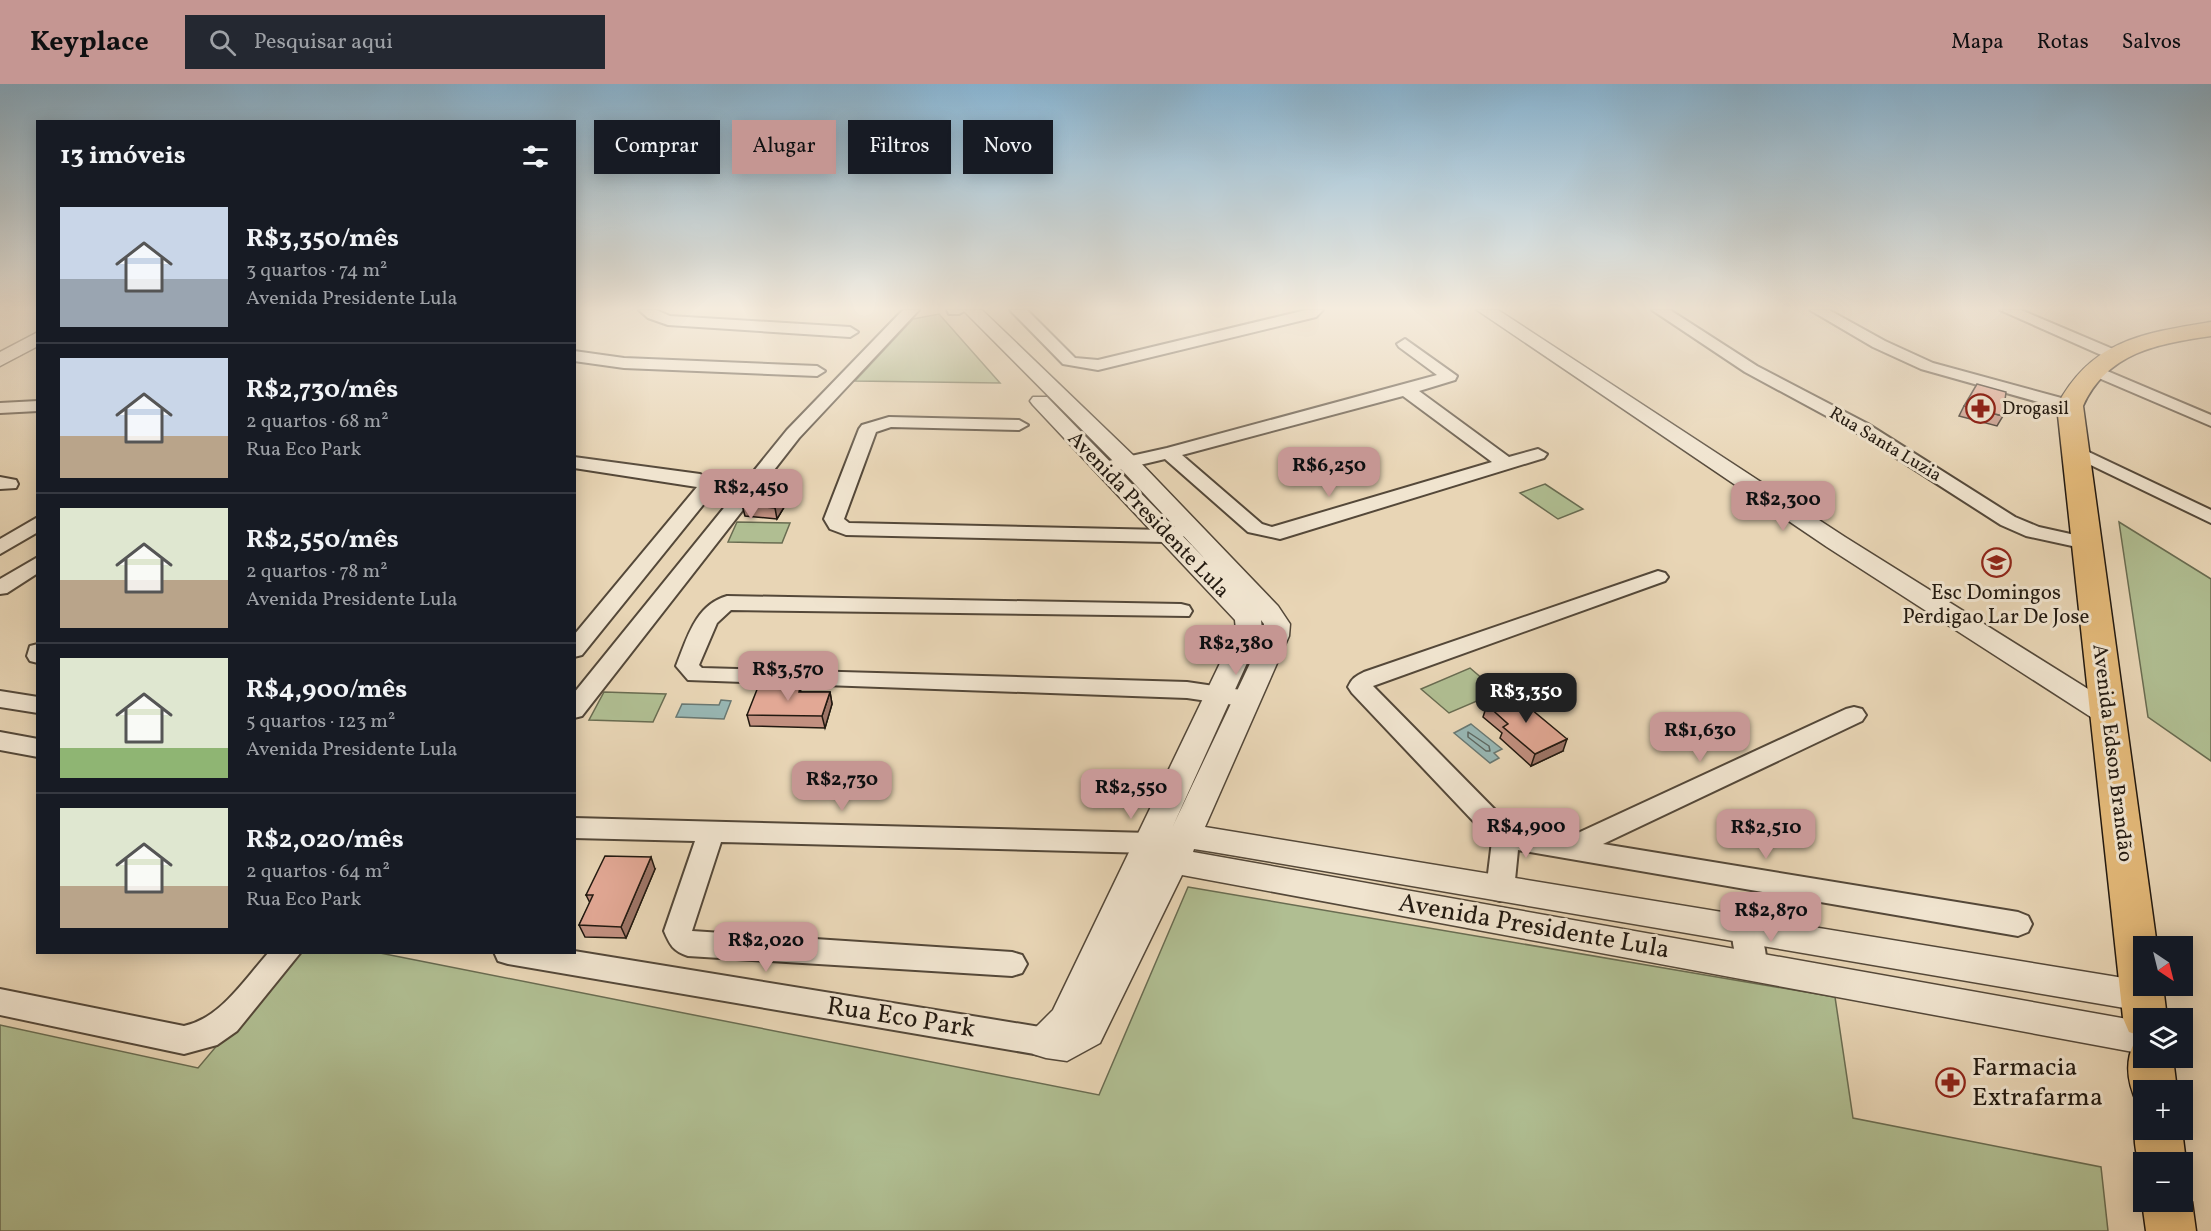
<!DOCTYPE html>
<html lang="pt">
<meta charset="utf-8">
<style>
:root{--surface:#171b24;--page:#242831;--text:#f1f3f6;--muted:#9ea1a6;--line:#363941;--accent:#c59692}
body{margin:0;font-family:Vollkorn,serif;background:var(--page);color:var(--text);height:100vh;display:flex;flex-direction:column;font-size:22px;white-space:nowrap}
*{box-sizing:border-box;margin:0}
p{font-size:20px;color:var(--muted)}
.icon{flex:none;width:33px;height:33px;fill:none;stroke:currentColor;stroke-width:2;stroke-linecap:round;stroke-linejoin:round}
.map{position:relative;flex:1;overflow:hidden}
.drawer{position:absolute;left:36px;top:36px;width:540px;height:834px;display:flex;flex-direction:column;background:var(--surface);border-radius:0px;box-shadow:0 3px 15px #0003}
.drawer>*{flex:none}
.guide{position:absolute;left:594px;top:36px;width:570px;height:54px;display:flex;gap:12px}
.needle{width:39px;rotate:145deg}
.controls{position:absolute;left:2133px;top:852px;display:grid;gap:12px}
.controls a{display:grid;place-items:center;width:60px;height:60px;border-radius:0px;background:var(--surface);box-shadow:0 3px 15px #0003;font-size:30px}
.price{position:absolute;translate:-50% -51px;padding:0 14px;border-radius:12px;background:var(--accent);color:#111;font-size:20px;line-height:39px;filter:drop-shadow(0 2px 3px #0008)}
.price::after{content:'';position:absolute;left:50%;top:36px;width:18px;height:14px;margin-left:-9px;background:inherit;clip-path:polygon(0 0,100% 0,50% 100%)}
.price.on{background:#222;color:#fff}
ul{padding:0;list-style:none}
li{display:flex;align-items:center;gap:18px;height:150px;padding:0 24px}
li+li{border-top:2px solid var(--line)}
li span{display:grid;place-items:center;flex:none;width:168px;height:120px;border-radius:0px;color:#555}
li>.icon{margin-inline-start:auto}
span .icon{width:72px;height:72px;fill:#fffc;stroke-width:1}
li b{font-size:26px}
h2{display:flex;justify-content:space-between;align-items:center;height:72px;padding:0 24px;font-size:26px}
.pill{padding:0 21px;border-radius:0px;background:var(--surface);box-shadow:0 3px 15px #0003;font-size:21px;line-height:54px}
.pill.on{background:var(--accent);color:#111}
header{display:flex;align-items:center;gap:36px;box-sizing:border-box;height:84px;padding:0 30px;background:var(--accent);color:#111}
header strong{font-size:28px}
nav{display:flex;gap:33px;margin-inline-start:auto;font-size:21px}
.search{width:420px;height:54px;background:var(--page);display:flex;align-items:center;gap:15px;box-sizing:border-box;padding:0 21px;border-radius:0px;color:var(--muted);font-size:22px}
.map>svg:first-child{display:block}
</style>
<header>
<strong>Keyplace</strong>
<div class="search"><svg class="icon" aria-label="search" viewBox="0 0 24 24"><circle cx="10" cy="10" r="6"/><path d="M15 15l6 6"/></svg>Pesquisar aqui</div>
<nav><a>Mapa</a><a>Rotas</a><a>Salvos</a></nav>
</header>
<div class="map">
<svg width="2211" height="1147" viewBox="0 0 2211 1147">
<rect width="100%" height="100%" fill="#e8d5b5"/>
<filter id="stains"><feTurbulence type="fractalNoise" baseFrequency=".00333" numOctaves="4"/><feColorMatrix values="0 0 0 0 .2 0 0 0 0 .09 0 0 0 0 .02 0 0 0 .5 -.17"/></filter>
<radialGradient id="worn" r=".72"><stop offset=".6" stop-color="#630" stop-opacity="0"/><stop offset="1" stop-color="#630" stop-opacity=".3"/></radialGradient>
<!-- green -->
<path fill="#b0be92" stroke="#696c51" stroke-width="1.5" d="M 939,230 L 1000,299 L 855,297 L 913,235 Z
M 1545,400 L 1583,425 L 1558,435 L 1520,409 Z
M 737,438 L 790,439 L 782,459 L 728,458 Z
M 2119,438 L 2211,495 L 2211,677 L 2148,633 Z
M 1470,584 L 1498,608 L 1449,629 L 1421,605 Z
M 604,608 L 666,610 L 653,638 L 589,636 Z
M 1188,803 L 1835,913 L 1853,1034 L 2101,1083 L 2108,1147 L 0,1147 L 0,941 L 198,984 L 295,869 L 380,869 L 1099,1011 Z"/>
<!-- water -->
<path fill="#98b7b4" stroke="#697872" stroke-width="1.5" d="M 721,616 L 731,617 L 724,635 L 676,633 L 682,620 L 719,621 Z
M 1471,640 L 1502,665 L 1494,669 L 1499,674 L 1490,679 L 1454,649 Z"/>
<g fill="none" stroke-linecap="round" stroke-linejoin="round">
<!-- shore -->
<path stroke="#5d6862" stroke-width="1.5" d="M 1468,648 L 1489,662 L 1490,667 L 1486,667 L 1468,653 Z"/>
<defs>
<path id="minor" d="M 639,226 L 656,226 L 670,232 L 850,243 L 858,248 L 850,253 L 668,241 L 648,234 Z
M 903,226 L 919,226 L 799,354 L 582,632 L 574,634 L 574,609 L 787,346 Z
M 947,226 L 966,226 L 959,230 L 949,230 Z
M 1010,226 L 1027,226 L 1075,274 L 1098,276 L 1306,226 L 1323,226 L 1316,233 L 1098,286 L 1063,280 Z
M 1652,226 L 1670,226 L 1757,282 L 1868,340 L 2015,433 L 2039,443 L 2093,455 L 2096,459 L 2093,463 L 2086,465 L 2026,452 L 2001,441 L 1856,348 L 1745,288 Z
M 1810,226 L 1829,226 L 1885,257 L 1933,279 L 2076,318 L 2079,322 L 2070,327 L 1921,285 L 1873,263 Z
M 2000,226 L 2021,226 L 2120,268 L 2122,271 L 2120,274 L 2108,274 Z
M 1405,255 L 1457,292 L 1455,296 L 1419,307 L 1509,373 L 1538,365 L 1547,370 L 1544,374 L 1280,455 L 1248,448 L 1165,375 L 1102,390 L 1093,384 L 1095,380 L 1167,364 L 1437,291 L 1399,263 L 1397,260 ZM 1403,312 L 1492,378 L 1272,443 L 1262,440 L 1182,371 Z
M 574,267 L 624,274 L 817,282 L 825,287 L 817,292 L 624,284 L 574,277 Z
M 2093,281 L 2211,331 L 2211,342 L 2087,289 L 2085,286 L 2087,283 Z
M 38,317 L 38,327 L 0,329 L 0,319 Z
M 889,333 L 1019,336 L 1028,341 L 1019,346 L 891,343 L 876,348 L 844,435 L 849,439 L 1164,446 L 1190,438 L 1197,440 L 1200,444 L 1197,448 L 1166,458 L 846,451 L 830,445 L 824,435 L 859,345 L 862,341 Z
M 2074,361 L 2211,426 L 2211,439 L 2068,370 L 2065,366 Z
M 574,373 L 700,390 L 713,397 L 715,406 L 582,571 L 574,573 L 574,551 L 697,403 L 574,384 Z
M 0,393 L 16,396 L 18,400 L 16,404 L 0,405 Z
M 38,433 L 38,448 L 0,470 L 0,455 Z
M 38,473 L 38,489 L 7,509 L 0,510 L 0,495 Z
M 1658,487 L 1665,489 L 1668,493 L 1665,497 L 1373,602 L 1514,745 L 1567,754 L 1846,625 L 1854,623 L 1862,625 L 1866,631 L 1862,637 L 1603,760 L 2018,828 L 2028,832 L 2032,840 L 2028,848 L 2018,852 L 1518,766 L 1514,806 L 1510,814 L 1500,817 L 1490,814 L 1486,806 L 1492,757 L 1352,609 L 1348,603 C 1352,594 1356,592 1364,588 Z
M 727,512 L 1181,520 L 1189,522 L 1192,527 L 1189,532 L 731,526 L 717,539 L 699,581 L 702,584 L 1187,598 L 1248,607 L 1256,609 L 1260,615 L 1256,621 L 1248,623 L 1187,614 L 688,596 L 676,582 C 687,555 695,521 727,512 Z
M 38,560 L 38,579 L 30,577 L 27,572 L 30,562 Z
M 0,607 L 38,613 L 38,629 L 0,623 Z
M 0,648 L 38,655 L 38,673 L 0,666 Z
M 574,734 L 1150,749 L 1159,752 L 1163,759 L 1159,766 L 1150,769 L 721,758 L 692,847 L 1012,868 L 1022,871 L 1027,880 L 1022,889 L 1012,892 L 688,872 C 673,867 670,861 664,847 L 695,757 L 574,754 Z
M 1745,833 L 1755,837 C 1762,851 1771,876 1763,891 L 1753,894 L 1743,891 C 1736,876 1728,851 1735,837 Z
M 574,867 L 1046,944 L 1057,948 L 1061,958 L 1057,968 L 1046,972 L 508,880 L 498,877 L 494,868 Z
M 269,868 L 301,868 L 237,947 L 217,961 L 184,970 L 0,931 L 0,905 L 184,942 C 221,934 244,896 269,868 Z"/>
<path id="tertiary" d="M 963,226 L 982,226 L 1135,373 L 1278,522 L 1290,540 L 1289,552 L 1205,743 L 2142,897 L 2144,902 L 2155,902 L 2160,912 L 2155,923 L 2142,927 L 1213,768 L 1194,765 L 1193,768 L 2144,938 L 2144,970 L 1182,791 L 1100,959 L 1067,977 L 1046,974 L 1033,970 L 1028,958 L 1033,946 L 1053,926 L 1236,546 L 1235,536 L 1033,321 L 1030,317 L 1033,313 L 1047,313 L 1206,476 L 1119,383 ZM 1261,536 L 1264,540 L 1263,552 L 1173,742 L 1262,546 Z
M 1477,226 L 1498,226 L 1845,453 L 2117,623 L 2121,630 L 2117,637 L 2107,640 L 2097,637 L 1827,463 Z
M 38,248 L 38,262 L 0,282 L 0,268 Z"/>
<path id="primary" d="M 2211,238 L 2211,252 C 2157,260 2108,268 2083,322 L 2157,862 L 2144,862 L 2144,902 L 2163,902 L 2167,934 L 2144,934 L 2144,953 L 2129,948 L 2123,934 L 2057,322 C 2091,256 2144,249 2211,238 Z
M 2144,956 L 2144,974 L 2173,974 L 2177,1006 L 2144,1006 L 2144,1023 L 2138,1021 C 2128,1001 2124,980 2134,959 Z
M 2144,1029 L 2144,1046 L 2182,1046 L 2186,1078 L 2182,1087 L 2182,1078 L 2144,1078 L 2144,1092 C 2136,1074 2128,1044 2144,1029 Z
M 2182,1100 L 2192,1118 L 2196,1147 L 2146,1147 L 2142,1118 L 2144,1114 L 2144,1118 L 2182,1118 Z"/>
</defs>
<!-- minor casing -->
<use href="#minor" stroke="#544839" stroke-width="4"/>
<!-- tertiary casing -->
<use href="#tertiary" stroke="#544839" stroke-width="3"/>
<!-- primary casing -->
<use href="#primary" stroke="#221910" stroke-width="3"/>
<!-- minor -->
<use href="#minor" fill="#f0e4cf" fill-rule="evenodd"/>
<!-- tertiary -->
<use href="#tertiary" fill="#f0e4cf" fill-rule="evenodd"/>
<!-- primary -->
<use href="#primary" fill="#e4ba7a" fill-rule="evenodd"/>
</g>
<!-- wall -->
<path fill="#c29080" stroke="#221910" stroke-width="1.5" d="M 1964,322 L 2003,332 L 1997,342 L 1959,332 Z
M 791,391 L 793,401 L 788,409 L 789,415 L 777,435 L 745,432 L 742,421 Z
M 800,603 L 801,608 L 830,608 L 832,620 L 825,644 L 750,642 L 747,631 Z
M 1487,621 L 1563,667 L 1531,682 L 1500,654 L 1502,649 L 1483,633 Z
M 655,785 L 626,854 L 585,853 L 579,841 L 590,819 L 586,811 Z"/>
<!-- shaded-wall -->
<path fill="#9e7668" stroke="#221910" stroke-width="1.5" d="M 791,391 L 793,401 L 788,409 L 789,415 L 777,435 L 775,424 L 782,404 Z
M 830,608 L 832,620 L 825,644 L 822,632 Z
M 1567,655 L 1563,667 L 1531,682 L 1535,670 Z
M 651,773 L 655,785 L 626,854 L 621,843 Z"/>
<!-- building -->
<path fill="#e2a895" stroke="#221910" stroke-width="1.5" d="M 1977,300 L 2006,308 L 2003,332 L 1964,322 Z
M 764,388 L 791,391 L 782,404 L 787,405 L 775,424 L 742,421 Z
M 758,603 L 800,603 L 799,608 L 830,608 L 822,632 L 747,631 Z
M 1513,610 L 1567,655 L 1535,670 L 1503,643 L 1508,640 L 1487,621 Z
M 605,772 L 651,773 L 621,843 L 579,841 L 593,811 L 586,811 Z"/>
<!-- sky -->
<linearGradient id="sky" x2="0" y2="1"><stop stop-color="#88b5d3"/><stop offset="0.58" stop-color="#f5ecde"/><stop offset="1" stop-color="#f5ecde" stop-opacity="0"/></linearGradient>
<rect width="2211" height="387" fill="url(#sky)"/>
<!-- icons -->
<defs>
<symbol id="pharmacy-ring" viewBox="-11 -11 22 22"><circle r="9.5" fill="#f0e4cf" stroke="#8f2418" stroke-width="1.5"/><path d="M-2-6h4v4h4v4h-4v4h-4v-4h-4v-4h4Z" fill="#8f2418"/></symbol>
<symbol id="school-ring" viewBox="-11 -11 22 22"><circle r="9.5" fill="#f0e4cf" stroke="#8f2418" stroke-width="1.5"/><path d="M0-5L7-2L0 1L-7-2ZM-4 1L0 2.5L4 1V4Q0 6-4 4Z" fill="#8f2418"/></symbol>
</defs>
<g fill-rule="evenodd">
<use href="#pharmacy-ring" x="1964" y="308" width="33" height="33"/>
<use href="#school-ring" x="1980" y="462" width="33" height="33"/>
<use href="#pharmacy-ring" x="1934" y="982" width="33" height="33"/>
</g>
<g text-anchor="middle" dominant-baseline="central" stroke-width="6" stroke-linejoin="round" paint-order="stroke">
<!-- far-poi labels -->
<g font-size="18" fill="#221910" stroke="#f0e4cf" text-anchor="start">
<text x="2002" y="325">Drogasil</text>
</g>
<!-- far-street labels -->
<g font-size="18" fill="#221910" stroke="#f0e4cf">
<text transform="translate(1885 361) rotate(31)">Rua Santa Luzia</text>
</g>
<!-- street labels -->
<g font-size="21" fill="#221910" stroke="#f0e4cf">
<text transform="translate(1148 431) rotate(46)">Avenida Presidente Lula</text>
<text transform="translate(2112 669) rotate(83)">Avenida Edson Brandão</text>
</g>
<!-- poi labels -->
<g font-size="21" fill="#221910" stroke="#f0e4cf">
<text x="1996" y="509">Esc Domingos<tspan x="1996" dy="24">Perdigao Lar De Jose</tspan></text>
</g>
<!-- near-street labels -->
<g font-size="26" fill="#221910" stroke="#f0e4cf">
<text transform="translate(1534 843) rotate(10)">Avenida Presidente Lula</text>
<text transform="translate(901 934) rotate(9)">Rua Eco Park</text>
</g>
<!-- near-poi labels -->
<g font-size="26" fill="#221910" stroke="#f0e4cf" text-anchor="start">
<text x="1972" y="984">Farmacia<tspan x="1972" dy="30">Extrafarma</tspan></text>
</g>
</g>
<rect width="100%" height="100%" filter="url(#stains)"/>
<rect width="100%" height="100%" fill="url(#worn)"/>
</svg>
<div class="controls">
<a><svg class="needle" viewBox="-14 -14 28 28"><path d="M0-13l5 13h-10z" fill="#e53935"/><path d="M0 13l5-13h-10z" fill="#9ea1a6"/></svg></a>
<a><svg class="icon" aria-label="layers" viewBox="0 0 24 24"><path d="M12 4l9 5-9 5-9-5zM3 14l9 5 9-5"/></svg></a>
<a>+</a>
<a>−</a>
</div>
<b class="price" style="left:1329px;top:414px">R$6,250</b>
<b class="price" style="left:751px;top:436px">R$2,450</b>
<b class="price" style="left:1783px;top:448px">R$2,300</b>
<b class="price" style="left:1236px;top:592px">R$2,380</b>
<b class="price" style="left:788px;top:618px">R$3,570</b>
<b class="price on" style="left:1526px;top:640px">R$3,350</b>
<b class="price" style="left:1700px;top:679px">R$1,630</b>
<b class="price" style="left:842px;top:728px">R$2,730</b>
<b class="price" style="left:1131px;top:736px">R$2,550</b>
<b class="price" style="left:1526px;top:775px">R$4,900</b>
<b class="price" style="left:1766px;top:776px">R$2,510</b>
<b class="price" style="left:1771px;top:859px">R$2,870</b>
<b class="price" style="left:766px;top:889px">R$2,020</b>
<div class="guide">
<a class="pill">Comprar</a>
<a class="pill on">Alugar</a>
<a class="pill">Filtros</a>
<a class="pill">Novo</a>
</div>
<section class="drawer">
<h2>13 imóveis<svg class="icon" aria-label="filters" viewBox="0 0 24 24"><path d="M4 7h16M4 17h16"/><circle cx="9" cy="7" r="2"/><circle cx="15" cy="17" r="2"/></svg></h2>
<ul>
<li><span style="background:linear-gradient(#c9d6e8 60%,#9aa5b1 0)"><svg class="icon" aria-label="home" viewBox="0 0 24 24"><path d="M3 11l9-7 9 7M6 9v11h12V9"/></svg></span><div><b>R$3,350/mês</b><p>3 quartos · 74 m²</p><p>Avenida Presidente Lula</p></div></li>
<li><span style="background:linear-gradient(#c9d6e8 65%,#b9a48a 0)"><svg class="icon" aria-label="home" viewBox="0 0 24 24"><path d="M3 11l9-7 9 7M6 9v11h12V9"/></svg></span><div><b>R$2,730/mês</b><p>2 quartos · 68 m²</p><p>Rua Eco Park</p></div></li>
<li><span style="background:linear-gradient(#dfe7d0 60%,#b9a48a 0)"><svg class="icon" aria-label="home" viewBox="0 0 24 24"><path d="M3 11l9-7 9 7M6 9v11h12V9"/></svg></span><div><b>R$2,550/mês</b><p>2 quartos · 78 m²</p><p>Avenida Presidente Lula</p></div></li>
<li><span style="background:linear-gradient(#dfe7d0 75%,#8fb573 0)"><svg class="icon" aria-label="home" viewBox="0 0 24 24"><path d="M3 11l9-7 9 7M6 9v11h12V9"/></svg></span><div><b>R$4,900/mês</b><p>5 quartos · 123 m²</p><p>Avenida Presidente Lula</p></div></li>
<li><span style="background:linear-gradient(#dfe7d0 65%,#b9a48a 0)"><svg class="icon" aria-label="home" viewBox="0 0 24 24"><path d="M3 11l9-7 9 7M6 9v11h12V9"/></svg></span><div><b>R$2,020/mês</b><p>2 quartos · 64 m²</p><p>Rua Eco Park</p></div></li>
</ul>
</section>
</div>
